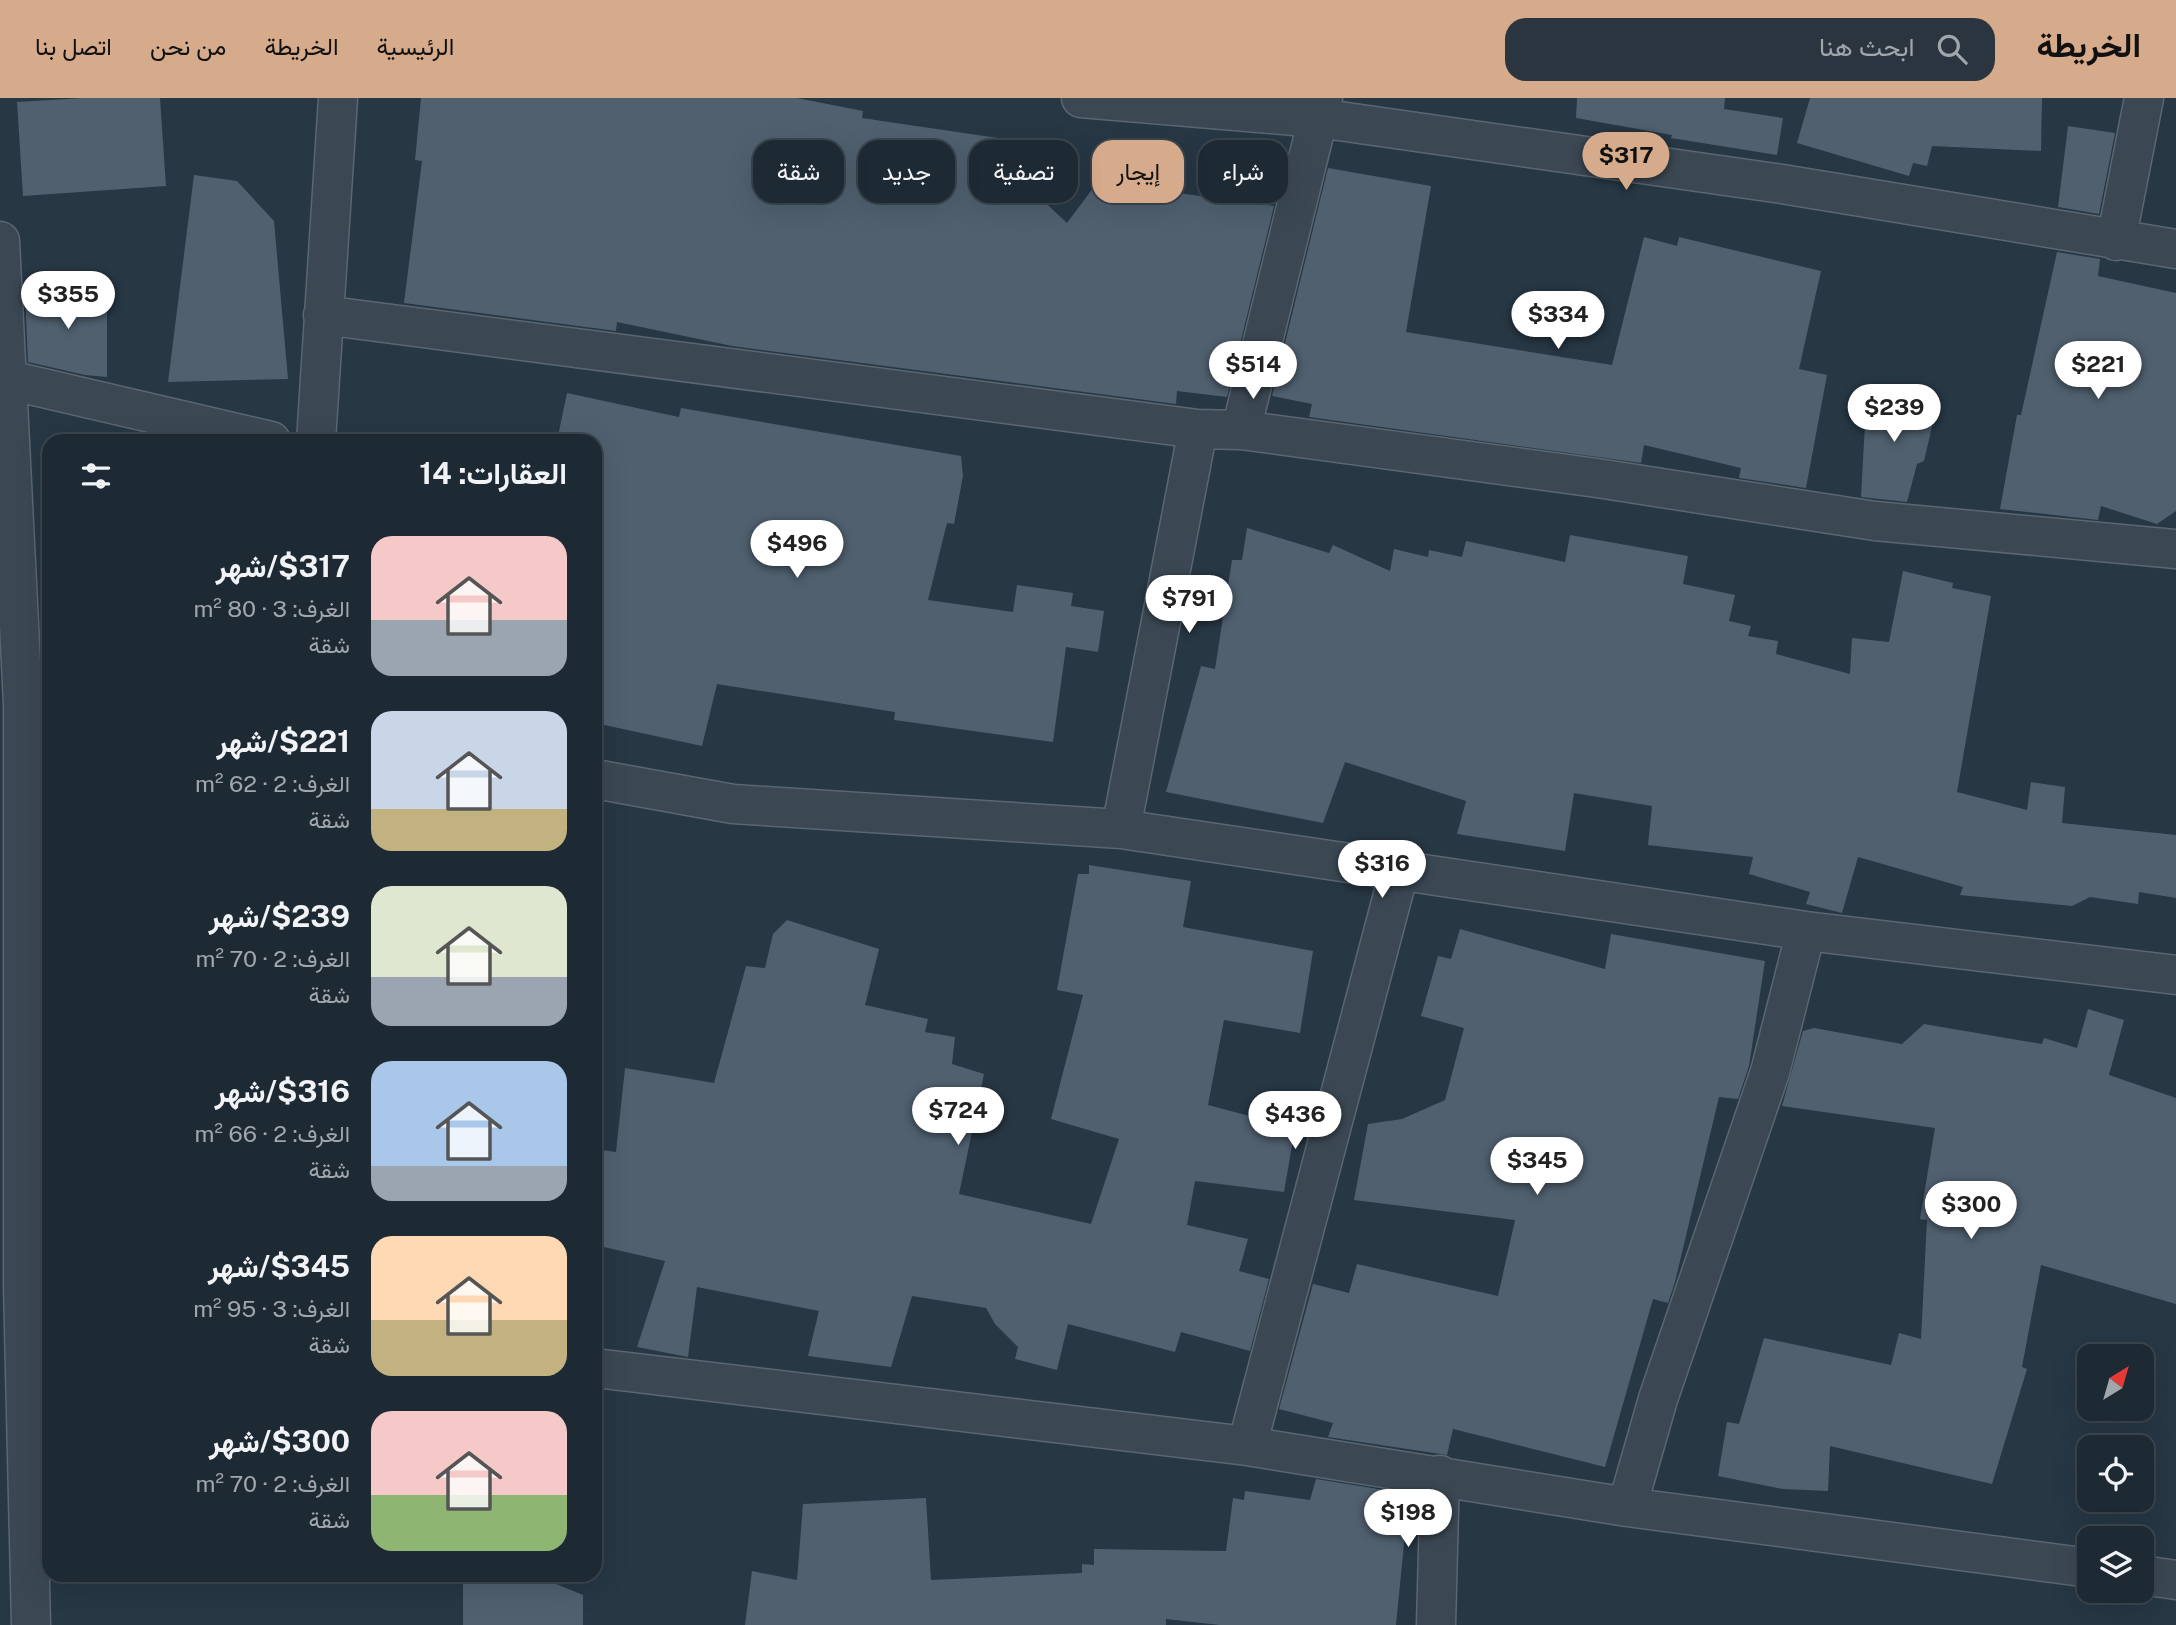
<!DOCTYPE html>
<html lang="ar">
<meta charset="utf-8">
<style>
:root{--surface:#1d2933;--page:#2a353f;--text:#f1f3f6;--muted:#a0a6ac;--line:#3b454e;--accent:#d6ab8b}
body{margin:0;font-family:"Public Sans",Vazirmatn,sans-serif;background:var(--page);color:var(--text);direction:rtl;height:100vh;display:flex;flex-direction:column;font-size:26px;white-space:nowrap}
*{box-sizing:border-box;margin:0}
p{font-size:23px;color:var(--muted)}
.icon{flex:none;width:38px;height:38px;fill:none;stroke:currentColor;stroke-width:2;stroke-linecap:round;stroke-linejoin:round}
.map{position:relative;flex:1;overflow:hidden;direction:ltr}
.drawer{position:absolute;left:42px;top:336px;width:560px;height:1148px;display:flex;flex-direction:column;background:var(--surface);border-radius:21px;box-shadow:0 7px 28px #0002,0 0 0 2px var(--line);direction:rtl}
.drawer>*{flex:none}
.top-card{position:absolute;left:623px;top:42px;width:665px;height:63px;direction:rtl;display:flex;gap:14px}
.needle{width:46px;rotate:37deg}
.buttons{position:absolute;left:2077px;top:1246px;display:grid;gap:14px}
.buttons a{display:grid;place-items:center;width:77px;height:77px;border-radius:14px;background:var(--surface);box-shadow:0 7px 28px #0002,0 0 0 2px var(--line);font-size:35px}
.price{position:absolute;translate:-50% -60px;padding:0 16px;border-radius:24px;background:#fff;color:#222;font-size:23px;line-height:46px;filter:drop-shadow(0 2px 4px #0008)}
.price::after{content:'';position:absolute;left:50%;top:42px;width:21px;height:16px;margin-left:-10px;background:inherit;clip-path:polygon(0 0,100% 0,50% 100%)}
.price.on{background:var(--accent);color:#111}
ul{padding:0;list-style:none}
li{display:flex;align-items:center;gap:21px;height:175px;padding:0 35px}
li span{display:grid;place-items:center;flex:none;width:196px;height:140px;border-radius:21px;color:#555}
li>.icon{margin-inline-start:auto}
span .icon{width:84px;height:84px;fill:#fffc;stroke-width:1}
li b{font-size:30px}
h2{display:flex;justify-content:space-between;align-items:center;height:84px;padding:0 35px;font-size:30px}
.tag{padding:0 24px;border-radius:21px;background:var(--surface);box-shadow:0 7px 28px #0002,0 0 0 2px var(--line);font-size:24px;line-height:63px}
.tag.on{background:var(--accent);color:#111}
header{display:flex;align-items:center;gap:42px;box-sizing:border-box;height:98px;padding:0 35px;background:var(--accent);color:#111}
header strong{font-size:33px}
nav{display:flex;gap:38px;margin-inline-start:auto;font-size:24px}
.search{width:490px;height:63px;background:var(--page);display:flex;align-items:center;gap:18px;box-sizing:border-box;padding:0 24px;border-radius:21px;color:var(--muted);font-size:26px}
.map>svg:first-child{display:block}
</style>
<header>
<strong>الخريطة</strong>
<div class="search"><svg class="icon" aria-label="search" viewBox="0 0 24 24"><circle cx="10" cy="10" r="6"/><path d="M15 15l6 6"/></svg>ابحث هنا</div>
<nav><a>الرئيسية</a><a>الخريطة</a><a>من نحن</a><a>اتصل بنا</a></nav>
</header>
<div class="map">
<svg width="2176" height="1527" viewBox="0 0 2176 1527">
<rect width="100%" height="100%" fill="#273744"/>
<!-- building -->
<path fill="#50606f" d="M 83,0 L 160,0 L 166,88 L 23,98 L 17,4 Z
M 421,0 L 797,0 L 863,13 L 862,20 L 1032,45 L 1020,81 L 1067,125 L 1096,86 L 1125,92 L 1126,88 L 1274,108 L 1227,299 L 1177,293 L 1176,306 L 732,248 L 617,224 L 616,233 L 404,205 L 422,63 L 415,62 Z
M 1577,0 L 1725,0 L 1724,11 L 1783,20 L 1777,57 L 1671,40 L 1672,37 L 1576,20 Z
M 1810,0 L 2042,0 L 2041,53 L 1932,48 L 1927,68 L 1913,65 L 1909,78 L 1797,45 Z
M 2068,28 L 2115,35 L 2099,116 L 2058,109 Z
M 1328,70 L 1431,88 L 1406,234 L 1612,267 L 1644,139 L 1677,148 L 1679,139 L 1821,173 L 1799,271 L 1827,277 L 1806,390 L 1739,380 L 1741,370 L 1644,347 L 1641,365 L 1309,319 L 1312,306 L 1272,298 Z
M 194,77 L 237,83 L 274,123 L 288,281 L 168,284 Z
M 2057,154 L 2100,161 L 2098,178 L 2176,195 L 2176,413 L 2157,426 L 2101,408 L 2098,422 L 2000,411 L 2017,317 L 2021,317 Z
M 107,192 L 107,279 L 85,277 L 28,264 L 25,196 Z
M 1867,289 L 1937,307 L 1924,363 L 1917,366 L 1907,404 L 1861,399 Z
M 567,295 L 679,319 L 681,310 L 961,358 L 963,378 L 954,426 L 947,425 L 928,502 L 1013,514 L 1017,487 L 1073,495 L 1071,508 L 1104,513 L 1098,554 L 1066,549 L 1053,644 L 894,622 L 895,614 L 717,586 L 702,648 L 595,625 L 595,343 L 557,343 Z
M 1247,430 L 1329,455 L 1333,447 L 1390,473 L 1394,451 L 1428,459 L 1429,452 L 1462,459 L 1466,443 L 1565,464 L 1570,437 L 1688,458 L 1683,486 L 1735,497 L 1729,523 L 1751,528 L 1748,538 L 1778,543 L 1776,556 L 1850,576 L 1852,540 L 1889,544 L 1903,473 L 1953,485 L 1952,490 L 1991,498 L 1957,694 L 2027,712 L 2031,684 L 2065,689 L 2062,725 L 2176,737 L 2176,800 L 2139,794 L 2138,806 L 2090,799 L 2072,808 L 1960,797 L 1963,789 L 1858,759 L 1842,815 L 1806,806 L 1810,794 L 1749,776 L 1753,759 L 1648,747 L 1652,708 L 1574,695 L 1565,753 L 1457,736 L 1466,703 L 1345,664 L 1323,725 L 1166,694 L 1201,568 L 1215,571 L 1232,462 L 1242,462 Z
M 1089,767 L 1191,783 L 1183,829 L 1313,853 L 1300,935 L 1224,922 L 1208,1007 L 1295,1030 L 1284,1094 L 1195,1083 L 1187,1127 L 1248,1141 L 1239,1173 L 1269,1181 L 1250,1253 L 1181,1234 L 1175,1254 L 1068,1226 L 1057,1272 L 1015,1261 L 1018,1249 L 995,1226 L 986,1210 L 912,1198 L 891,1269 L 808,1258 L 819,1213 L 697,1189 L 688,1259 L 637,1249 L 665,1163 L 595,1147 L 595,1051 L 616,1054 L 625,970 L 714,985 L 746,868 L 765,870 L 773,836 L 787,822 L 879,851 L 865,907 L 928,921 L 925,934 L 955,939 L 952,966 L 984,976 L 959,1096 L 1091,1126 L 1119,1041 L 1051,1021 L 1083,897 L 1057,892 L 1078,776 L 1089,776 Z
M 1460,831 L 1605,871 L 1611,836 L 1765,863 L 1749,968 L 1738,1001 L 1719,999 L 1675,1184 L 1668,1205 L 1653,1201 L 1605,1369 L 1453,1331 L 1447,1357 L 1328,1339 L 1333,1325 L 1279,1311 L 1313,1186 L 1349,1195 L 1357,1166 L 1498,1198 L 1515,1122 L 1354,1102 L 1368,1026 L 1402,1021 L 1445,1002 L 1464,930 L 1421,918 L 1438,858 L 1451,861 Z
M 2088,911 L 2124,922 L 2109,977 L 2176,1000 L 2176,1206 L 2041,1167 L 2022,1269 L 2027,1271 L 1992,1386 L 1830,1348 L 1828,1393 L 1783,1391 L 1718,1378 L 1727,1324 L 1739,1326 L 1764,1240 L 1891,1267 L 1899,1235 L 1921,1241 L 1927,1122 L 1920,1121 L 1935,1030 L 1782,1008 L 1803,933 L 1814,930 L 1902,946 L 1924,926 L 2042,946 L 2044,940 L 2077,950 Z
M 1316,1381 L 1409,1396 L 1396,1527 L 1220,1527 L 1166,1521 L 1166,1527 L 745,1527 L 752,1473 L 797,1482 L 803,1406 L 926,1400 L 931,1482 L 1082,1475 L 1082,1466 L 1094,1467 L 1094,1451 L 1226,1453 L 1233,1400 L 1244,1402 L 1245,1393 L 1310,1402 Z
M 463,1477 L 534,1477 L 583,1497 L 583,1527 L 463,1527 Z"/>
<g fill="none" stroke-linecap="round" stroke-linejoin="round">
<defs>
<path id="minor" d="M 1081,0 L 1318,20 L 1782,86 L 2176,151
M 0,143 L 23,606 L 23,1188 L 31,1527
M 2116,143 L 2144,0
M 323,217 L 1198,331 L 1241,332 L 1597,380 L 1875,423 L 2176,451
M 0,280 L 271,343
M 1241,332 L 1323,0
M 316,343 L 338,0
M 595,681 L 733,706 L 1121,731 L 1806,833 L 2176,877
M 1121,731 L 1198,331
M 595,1270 L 1247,1348 L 1627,1409 L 2090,1470
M 1247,1348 L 1399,774
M 1627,1409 L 1658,1301 L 1770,974 L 1806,833
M 2142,1477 L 2176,1482
M 1436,1527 L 1440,1377"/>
</defs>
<!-- minor casing -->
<use href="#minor" stroke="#5a6671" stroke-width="41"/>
<!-- minor -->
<use href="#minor" stroke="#3b4853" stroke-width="38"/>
</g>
</svg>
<div class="buttons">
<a><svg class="needle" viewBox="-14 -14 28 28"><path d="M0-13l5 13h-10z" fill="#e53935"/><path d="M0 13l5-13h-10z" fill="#a0a6ac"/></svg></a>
<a><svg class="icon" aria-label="locate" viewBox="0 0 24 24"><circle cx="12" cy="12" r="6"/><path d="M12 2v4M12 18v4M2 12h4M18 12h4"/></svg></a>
<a><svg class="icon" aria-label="layers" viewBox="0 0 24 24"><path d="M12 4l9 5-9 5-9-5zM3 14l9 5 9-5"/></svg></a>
</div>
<b class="price on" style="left:1626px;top:94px">$317</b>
<b class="price" style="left:68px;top:233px">$355</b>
<b class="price" style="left:1558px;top:253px">$334</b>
<b class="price" style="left:1253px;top:303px">$514</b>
<b class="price" style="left:2098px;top:303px">$221</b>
<b class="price" style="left:1894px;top:346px">$239</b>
<b class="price" style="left:797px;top:482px">$496</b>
<b class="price" style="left:1189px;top:537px">$791</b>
<b class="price" style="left:1382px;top:802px">$316</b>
<b class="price" style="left:958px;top:1049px">$724</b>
<b class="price" style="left:1295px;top:1053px">$436</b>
<b class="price" style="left:1537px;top:1099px">$345</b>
<b class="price" style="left:1971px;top:1143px">$300</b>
<b class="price" style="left:1408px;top:1451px">$198</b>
<div class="top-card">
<a class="tag">شراء</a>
<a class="tag on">إيجار</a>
<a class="tag">تصفية</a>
<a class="tag">جديد</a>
<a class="tag">شقة</a>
</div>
<section class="drawer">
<h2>العقارات: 14<svg class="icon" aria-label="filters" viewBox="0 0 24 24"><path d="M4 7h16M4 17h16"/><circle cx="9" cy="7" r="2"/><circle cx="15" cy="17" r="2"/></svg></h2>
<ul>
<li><span style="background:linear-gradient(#f6c9c9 60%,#9aa5b1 0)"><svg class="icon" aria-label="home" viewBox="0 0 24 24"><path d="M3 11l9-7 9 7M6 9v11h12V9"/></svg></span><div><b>$317/شهر</b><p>الغرف: 3 · 80 m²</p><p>شقة</p></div></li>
<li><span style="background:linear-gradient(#c9d6e8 70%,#c2b280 0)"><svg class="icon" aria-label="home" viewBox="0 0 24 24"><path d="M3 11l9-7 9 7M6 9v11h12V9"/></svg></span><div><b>$221/شهر</b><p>الغرف: 2 · 62 m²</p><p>شقة</p></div></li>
<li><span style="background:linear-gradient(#dfe7d0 65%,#9aa5b1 0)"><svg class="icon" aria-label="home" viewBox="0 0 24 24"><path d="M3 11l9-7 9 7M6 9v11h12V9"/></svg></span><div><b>$239/شهر</b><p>الغرف: 2 · 70 m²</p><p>شقة</p></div></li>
<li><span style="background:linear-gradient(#a9c7e8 75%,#9aa5b1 0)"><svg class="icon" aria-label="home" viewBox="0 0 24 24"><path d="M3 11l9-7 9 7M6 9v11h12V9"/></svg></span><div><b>$316/شهر</b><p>الغرف: 2 · 66 m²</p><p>شقة</p></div></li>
<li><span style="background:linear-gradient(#ffd9b3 60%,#c2b280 0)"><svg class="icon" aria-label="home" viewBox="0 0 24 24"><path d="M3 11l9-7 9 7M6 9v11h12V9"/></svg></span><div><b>$345/شهر</b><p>الغرف: 3 · 95 m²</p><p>شقة</p></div></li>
<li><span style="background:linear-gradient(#f6c9c9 60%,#8fb573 0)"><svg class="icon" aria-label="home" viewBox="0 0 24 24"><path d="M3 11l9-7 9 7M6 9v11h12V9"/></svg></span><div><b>$300/شهر</b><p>الغرف: 2 · 70 m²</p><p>شقة</p></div></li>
</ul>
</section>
</div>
